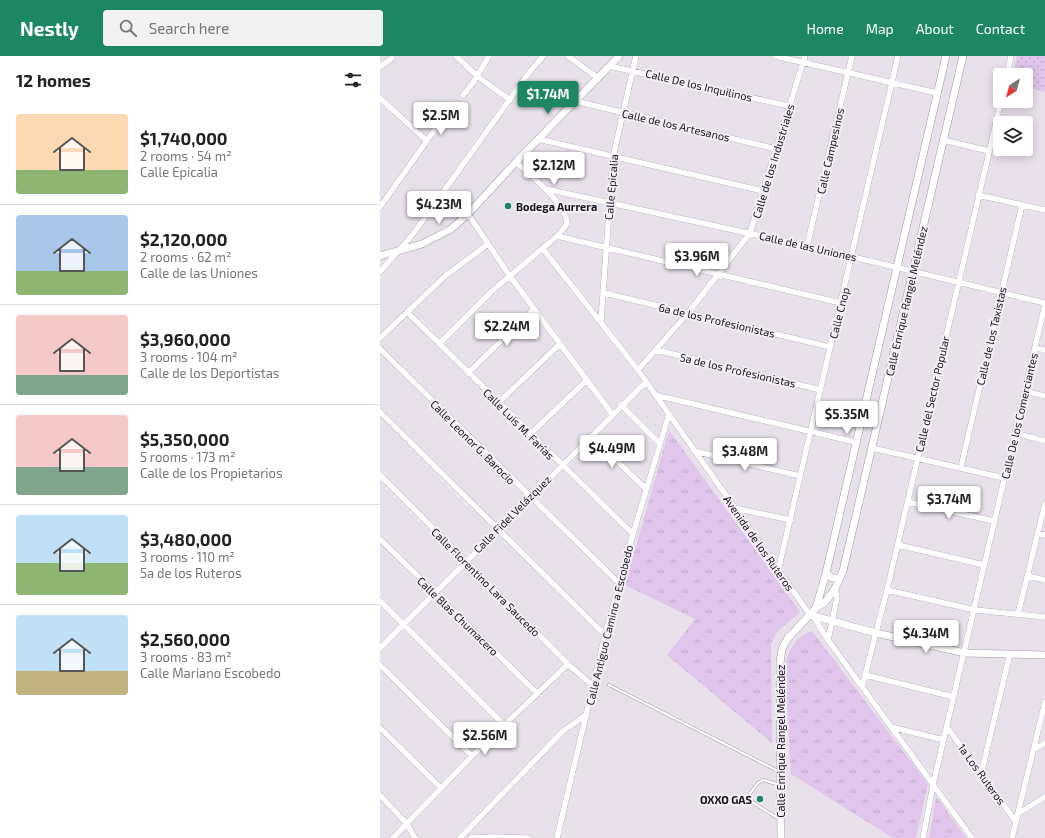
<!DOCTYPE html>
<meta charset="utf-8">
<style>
:root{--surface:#fff;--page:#f2f2f2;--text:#222;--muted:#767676;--line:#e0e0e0;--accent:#1d8764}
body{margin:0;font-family:"Exo 2",sans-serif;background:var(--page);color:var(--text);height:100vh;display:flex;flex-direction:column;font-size:15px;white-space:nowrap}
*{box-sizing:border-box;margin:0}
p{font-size:13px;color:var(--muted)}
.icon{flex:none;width:22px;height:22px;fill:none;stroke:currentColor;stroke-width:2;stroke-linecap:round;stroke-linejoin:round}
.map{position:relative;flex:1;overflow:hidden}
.sheet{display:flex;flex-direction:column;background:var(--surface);width:380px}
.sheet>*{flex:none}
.needle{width:26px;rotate:216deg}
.tools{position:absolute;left:613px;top:12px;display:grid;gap:8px}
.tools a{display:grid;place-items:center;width:40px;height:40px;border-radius:4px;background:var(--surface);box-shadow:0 2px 10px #0003;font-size:20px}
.price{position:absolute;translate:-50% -34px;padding:0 9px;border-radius:4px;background:#fff;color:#222;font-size:13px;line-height:26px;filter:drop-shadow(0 1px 2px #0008)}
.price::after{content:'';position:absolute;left:50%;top:24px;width:12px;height:9px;margin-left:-6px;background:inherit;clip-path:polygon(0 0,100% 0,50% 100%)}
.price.selected{background:var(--accent);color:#fff}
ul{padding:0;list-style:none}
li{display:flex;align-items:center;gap:12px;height:100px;padding:0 16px}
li+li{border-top:1px solid var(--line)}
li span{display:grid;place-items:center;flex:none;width:112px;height:80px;border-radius:4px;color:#555}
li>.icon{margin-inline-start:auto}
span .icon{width:48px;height:48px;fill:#fffc;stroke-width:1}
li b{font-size:17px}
h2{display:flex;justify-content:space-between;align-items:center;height:48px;padding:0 16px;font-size:17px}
header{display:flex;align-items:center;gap:24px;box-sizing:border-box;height:56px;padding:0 20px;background:var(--accent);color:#fff}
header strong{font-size:19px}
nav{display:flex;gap:22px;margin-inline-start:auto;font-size:14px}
.search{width:280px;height:36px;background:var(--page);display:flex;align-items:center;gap:10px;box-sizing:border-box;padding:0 14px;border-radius:4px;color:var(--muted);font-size:15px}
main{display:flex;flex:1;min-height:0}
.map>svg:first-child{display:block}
</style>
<header>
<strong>Nestly</strong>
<div class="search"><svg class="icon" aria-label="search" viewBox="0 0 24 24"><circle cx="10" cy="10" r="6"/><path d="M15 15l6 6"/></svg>Search here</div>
<nav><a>Home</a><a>Map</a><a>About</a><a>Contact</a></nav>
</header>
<main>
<section class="sheet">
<h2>12 homes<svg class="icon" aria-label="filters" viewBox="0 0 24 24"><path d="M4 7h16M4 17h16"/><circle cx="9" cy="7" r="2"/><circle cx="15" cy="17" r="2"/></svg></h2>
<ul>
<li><span style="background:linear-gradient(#ffd9b3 70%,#8fb573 0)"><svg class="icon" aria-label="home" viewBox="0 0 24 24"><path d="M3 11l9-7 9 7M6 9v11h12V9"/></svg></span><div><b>$1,740,000</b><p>2 rooms · 54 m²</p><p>Calle Epicalia</p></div></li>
<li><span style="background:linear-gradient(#a9c7e8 70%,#8fb573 0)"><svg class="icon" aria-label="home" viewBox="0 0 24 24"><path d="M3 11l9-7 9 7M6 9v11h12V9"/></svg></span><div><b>$2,120,000</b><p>2 rooms · 62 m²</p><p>Calle de las Uniones</p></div></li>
<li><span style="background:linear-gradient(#f6c9c9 75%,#7fa58c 0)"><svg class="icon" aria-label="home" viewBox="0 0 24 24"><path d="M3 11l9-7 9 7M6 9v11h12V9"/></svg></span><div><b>$3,960,000</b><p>3 rooms · 104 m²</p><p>Calle de los Deportistas</p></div></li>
<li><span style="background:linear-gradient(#f6c9c9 65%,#7fa58c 0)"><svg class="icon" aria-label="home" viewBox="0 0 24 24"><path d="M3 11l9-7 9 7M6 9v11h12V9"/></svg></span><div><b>$5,350,000</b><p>5 rooms · 173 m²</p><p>Calle de los Propietarios</p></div></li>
<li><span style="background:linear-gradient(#bfe0f5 60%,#8fb573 0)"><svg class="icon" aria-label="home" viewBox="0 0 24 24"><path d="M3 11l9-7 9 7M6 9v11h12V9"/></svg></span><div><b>$3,480,000</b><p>3 rooms · 110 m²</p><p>5a de los Ruteros</p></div></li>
<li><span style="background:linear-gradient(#bfe0f5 70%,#c2b280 0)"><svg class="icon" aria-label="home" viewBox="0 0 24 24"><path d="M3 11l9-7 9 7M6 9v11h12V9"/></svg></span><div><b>$2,560,000</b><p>3 rooms · 83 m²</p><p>Calle Mariano Escobedo</p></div></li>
</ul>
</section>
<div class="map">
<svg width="665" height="782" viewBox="0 0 665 782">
<defs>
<pattern id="grass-tufts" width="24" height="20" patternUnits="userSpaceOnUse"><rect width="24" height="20" fill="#dfc6ea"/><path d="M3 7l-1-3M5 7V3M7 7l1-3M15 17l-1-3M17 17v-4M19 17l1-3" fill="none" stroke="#bfa9c8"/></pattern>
<pattern id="park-dots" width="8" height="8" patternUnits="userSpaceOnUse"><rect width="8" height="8" fill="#dfc6ea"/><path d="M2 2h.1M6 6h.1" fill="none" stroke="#bfa9c8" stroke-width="1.8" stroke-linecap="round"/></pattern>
</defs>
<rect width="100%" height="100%" fill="#e8e0eb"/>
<!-- grass -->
<path fill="url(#grass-tufts)" d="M 289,374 L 420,556 L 397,576 L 391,587 L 392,687 L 287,599 L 315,563 L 245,529 Z
M 432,575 L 548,728 L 536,782 L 513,782 L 411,718 L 405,610 C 409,594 416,580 432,575 Z
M 556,740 L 586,782 L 549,782 Z"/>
<!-- park -->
<path fill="url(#park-dots)" d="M 637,0 L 665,0 L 665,36 L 646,31 L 646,19 L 633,19 Z"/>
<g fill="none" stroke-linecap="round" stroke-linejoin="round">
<defs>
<path id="service" d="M 229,629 L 400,716
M 399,763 L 369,744 L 368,740 L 378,727 L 383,724 L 400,729"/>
<path id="minor" d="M 76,0 L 97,20 L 130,44
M 188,0 L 218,22
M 395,0 L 557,37
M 229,10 L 409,50
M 0,11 L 12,2
M 627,19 L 631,0
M 83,39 L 92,28 L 109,0
M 0,42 L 47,85
M 195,45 L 396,93
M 158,83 L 383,135
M 563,84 L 609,95
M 166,133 L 427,190 L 665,247
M 598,139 L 665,154
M 0,151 L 61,65
M 88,158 L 129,219 L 232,358
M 177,180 L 461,247
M 427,190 L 472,0
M 163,193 L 258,314 L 430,559
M 0,216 L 33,178 L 148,18 L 163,0
M 224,237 L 450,291
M 27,256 L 253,478
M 221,265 L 233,101 L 256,0
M 0,282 L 65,220 L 108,188
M 59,288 L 110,237 L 177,180 L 187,168 C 187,148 150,119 136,106
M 655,291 L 665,294
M 0,293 L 240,528
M 276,294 L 441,334
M 258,314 L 308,257 L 370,177 L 425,0
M 88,317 L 154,253
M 645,335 L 665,340
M 275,339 L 475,386
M 118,347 L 180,288
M 241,349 L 280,388
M 0,356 L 225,579
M 635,377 L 665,385
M 150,378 L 207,324
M 211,380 L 266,433
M 492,392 L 624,422
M 314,395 L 420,420
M 581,411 L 642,149
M 0,419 L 188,608 L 213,630
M 528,446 L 614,465
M 354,452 L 411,464
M 658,477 L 665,479
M 0,483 L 157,637
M 518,489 L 604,509
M 398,515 L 518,0
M 648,520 L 665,524
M 507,534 L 595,554 L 665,561
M 0,545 L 124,669
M 638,558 L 665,448
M 433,560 L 448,584 L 592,782
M 448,584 L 457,542 L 455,533
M 0,592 L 266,326
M 0,609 L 92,700
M 485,619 L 574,641
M 482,631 L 507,534 L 621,45
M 511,671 L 564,684
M 567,671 L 636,766
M 0,672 L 61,732
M 655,693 L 665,687
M 601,718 L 630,598
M 0,739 L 27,768 L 35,782
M 639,757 L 665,741
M 13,782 L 92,700 L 188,608
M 80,782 L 183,675 L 206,659
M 91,782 L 113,781 L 148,782
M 177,782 L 225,579 L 253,478 L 289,358
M 543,782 L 553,729 L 665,248
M 632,782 L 665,646"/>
<path id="tertiary" d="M 0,200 L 42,188 L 71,173 L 88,158 L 136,106 L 239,0
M 446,517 L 452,522 L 460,522
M 436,552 L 446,517 L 566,0
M 430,559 L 496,577 L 585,597 L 665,599
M 401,782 L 400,607 L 402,593 L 408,582 L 436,552 L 445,546 L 455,533 L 463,515 L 583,0"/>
</defs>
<!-- service casing -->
<use href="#service" stroke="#9f98a2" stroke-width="3.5"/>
<!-- minor casing -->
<use href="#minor" stroke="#9f98a2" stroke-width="6"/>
<!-- tertiary casing -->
<use href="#tertiary" stroke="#9f98a2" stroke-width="8"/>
<!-- service -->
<use href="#service" stroke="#fff" stroke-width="2.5"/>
<!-- minor -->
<use href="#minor" stroke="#fff" stroke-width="5.5"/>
<!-- tertiary -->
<use href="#tertiary" stroke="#fff" stroke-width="7"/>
</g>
<!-- markers -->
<g fill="#1d8764" stroke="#f5edf9" stroke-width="1.5">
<circle cx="128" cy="150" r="4"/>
<circle cx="380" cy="743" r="4"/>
</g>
<g text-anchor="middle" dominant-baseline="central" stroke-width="4" stroke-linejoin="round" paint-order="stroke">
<!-- street labels -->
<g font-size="11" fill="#171418" stroke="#f5edf9">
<text transform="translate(319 29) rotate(13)">Calle De los Inquilinos</text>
<text transform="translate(296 69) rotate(13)">Calle de los Artesanos</text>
<text transform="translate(450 95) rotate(-77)">Calle Campesinos</text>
<text transform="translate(393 105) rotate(-73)">Calle de los Industriales</text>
<text transform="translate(231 131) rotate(-85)">Calle Epicalia</text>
<text transform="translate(428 190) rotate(13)">Calle de las Uniones</text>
<text transform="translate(526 245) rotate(-77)">Calle Enrique Rangel Meléndez</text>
<text transform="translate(459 257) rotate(-76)">Calle Cnop</text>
<text transform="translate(337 264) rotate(13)">6a de los Profesionistas</text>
<text transform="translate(611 280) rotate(-77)">Calle de los Taxistas</text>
<text transform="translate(358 314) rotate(13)">5a de los Profesionistas</text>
<text transform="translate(552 338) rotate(-77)">Calle del Sector Popular</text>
<text transform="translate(639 360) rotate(-77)">Calle De los Comerciantes</text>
<text transform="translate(139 368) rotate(45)">Calle Luis M. Farías</text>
<text transform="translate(93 386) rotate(45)">Calle Leonor G. Barocio</text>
<text transform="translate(132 458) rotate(-45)">Calle Fidel Velázquez</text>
<text transform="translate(379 487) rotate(55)">Avenida de los Ruteros</text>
<text transform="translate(106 526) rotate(45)">Calle Florentino Lara Saucedo</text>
<text transform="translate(78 560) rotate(44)">Calle Blas Chumacero</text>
<text transform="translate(229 569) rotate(-76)">Calle Antiguo Camino a Escobedo</text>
<text transform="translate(400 685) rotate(-90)">Calle Enrique Rangel Meléndez</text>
<text transform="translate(602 718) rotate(54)">1a Los Ruteros</text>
</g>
<!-- poi labels -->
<g font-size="11" font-weight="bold" fill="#171418" stroke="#f5edf9" text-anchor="start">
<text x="136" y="150">Bodega Aurrera</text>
<text x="372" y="743" text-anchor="end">OXXO GAS</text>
</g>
</g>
</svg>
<div class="tools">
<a><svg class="needle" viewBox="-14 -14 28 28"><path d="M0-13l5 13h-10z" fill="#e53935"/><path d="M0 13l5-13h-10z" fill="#767676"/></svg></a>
<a><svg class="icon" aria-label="layers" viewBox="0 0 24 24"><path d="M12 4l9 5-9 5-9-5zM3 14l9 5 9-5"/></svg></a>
</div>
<b class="price selected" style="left:168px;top:59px">$1.74M</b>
<b class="price" style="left:61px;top:80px">$2.5M</b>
<b class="price" style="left:174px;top:130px">$2.12M</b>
<b class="price" style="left:59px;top:169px">$4.23M</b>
<b class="price" style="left:317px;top:221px">$3.96M</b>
<b class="price" style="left:127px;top:291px">$2.24M</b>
<b class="price" style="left:467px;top:379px">$5.35M</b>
<b class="price" style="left:232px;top:413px">$4.49M</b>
<b class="price" style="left:365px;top:416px">$3.48M</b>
<b class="price" style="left:569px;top:464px">$3.74M</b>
<b class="price" style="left:546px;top:598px">$4.34M</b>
<b class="price" style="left:105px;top:700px">$2.56M</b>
</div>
</main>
